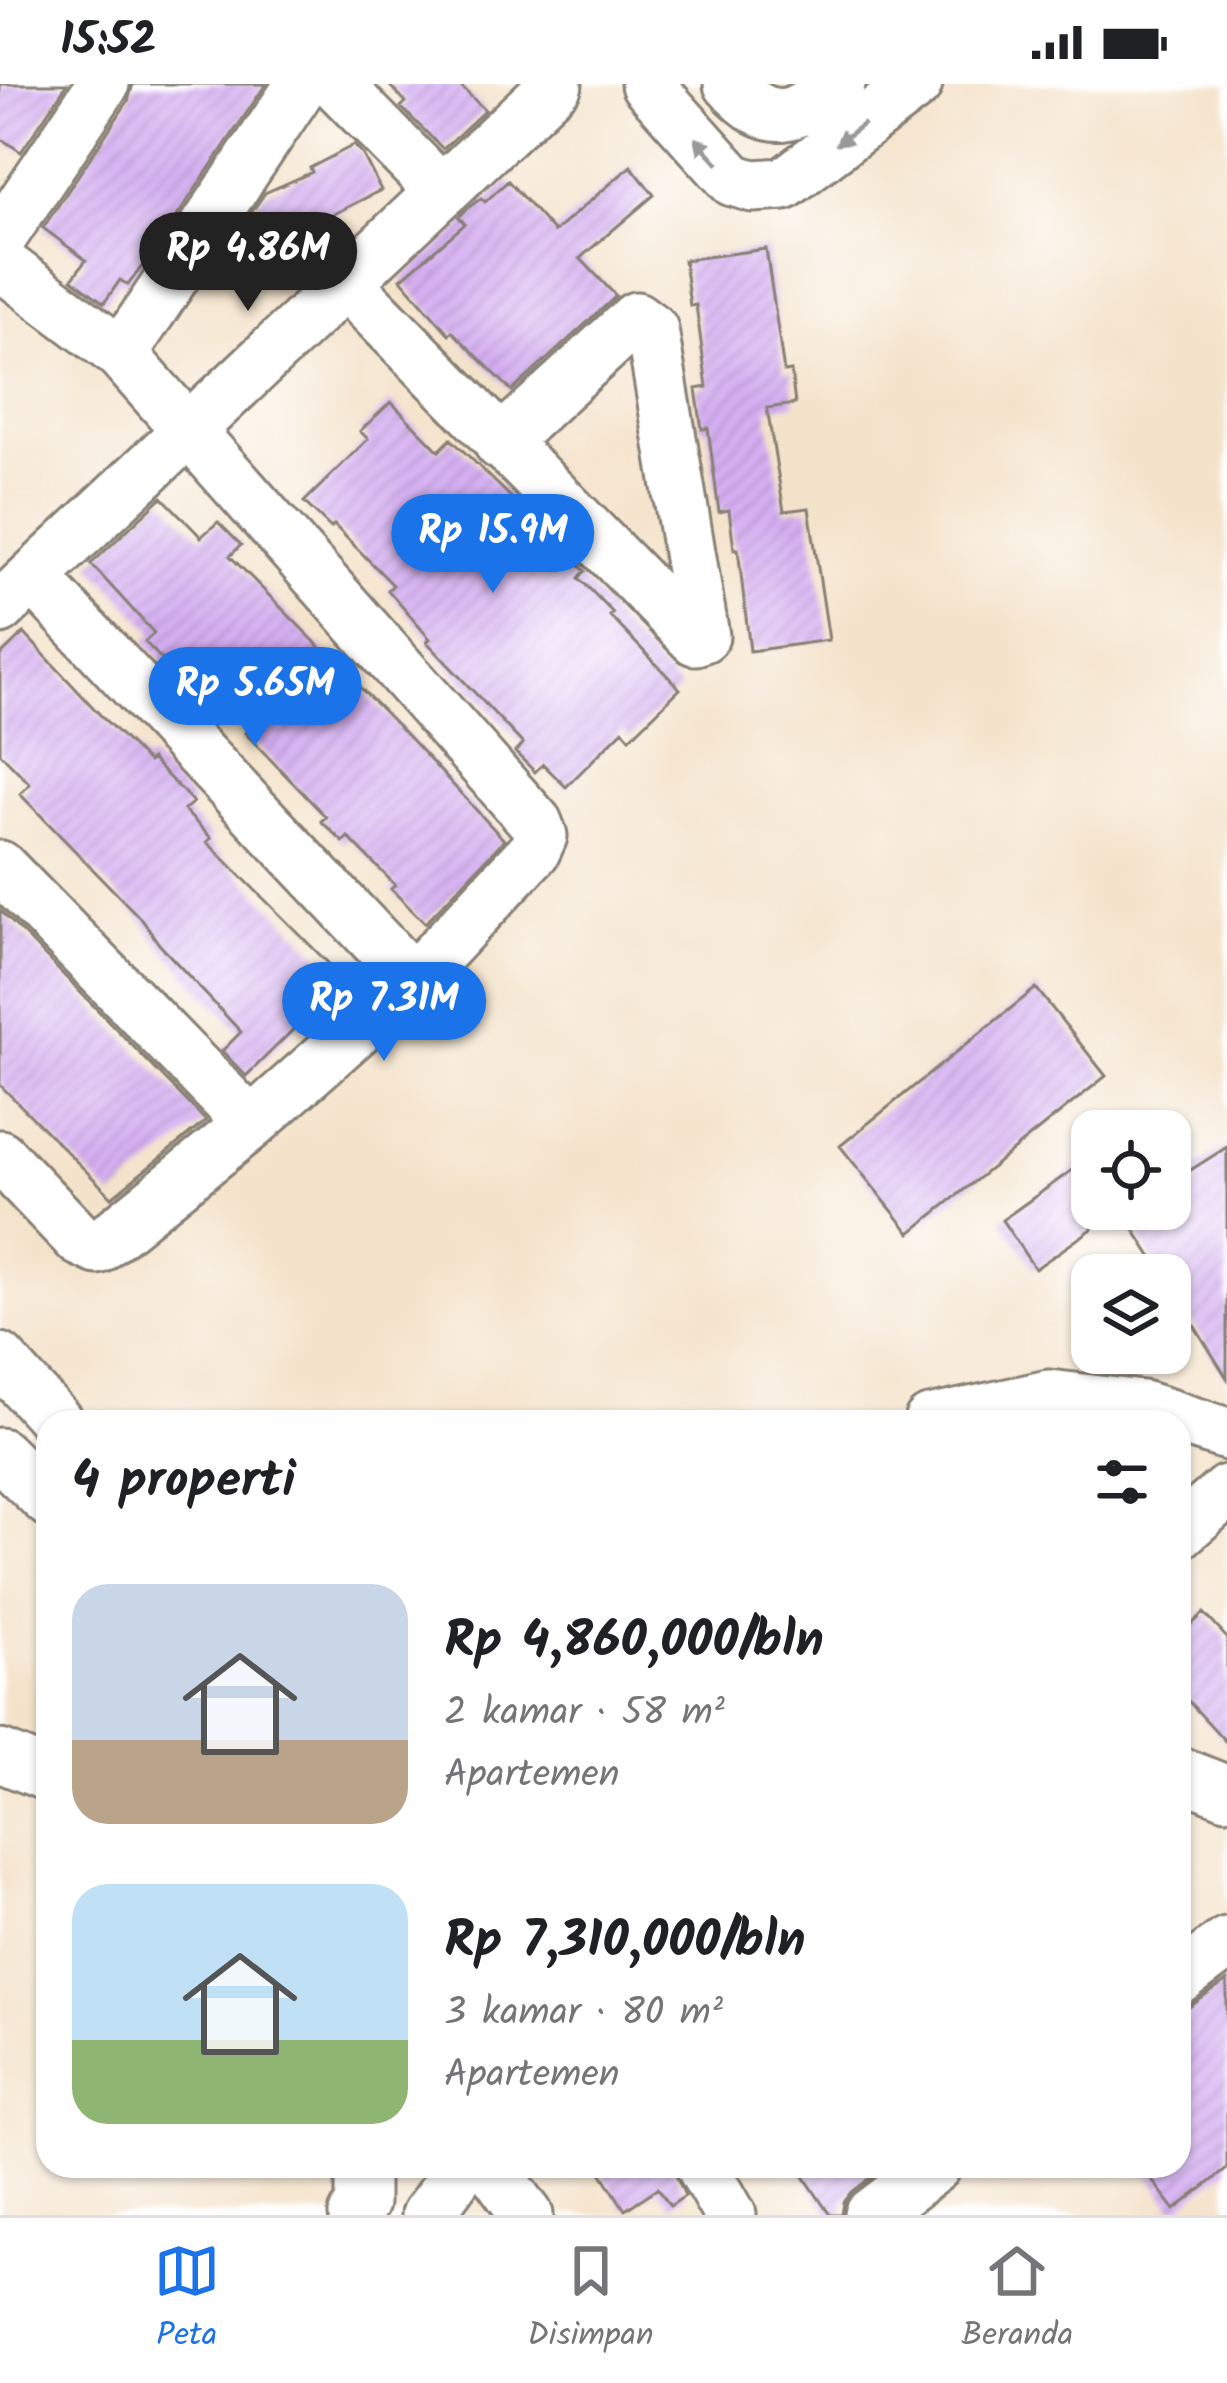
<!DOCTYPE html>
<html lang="id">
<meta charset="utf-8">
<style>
:root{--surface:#fff;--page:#f6f6f6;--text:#202124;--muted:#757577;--line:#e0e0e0;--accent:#1a73e8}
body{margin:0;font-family:Kalam,sans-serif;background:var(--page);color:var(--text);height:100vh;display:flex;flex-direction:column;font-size:45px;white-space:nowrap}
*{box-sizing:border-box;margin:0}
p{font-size:39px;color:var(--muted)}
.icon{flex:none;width:66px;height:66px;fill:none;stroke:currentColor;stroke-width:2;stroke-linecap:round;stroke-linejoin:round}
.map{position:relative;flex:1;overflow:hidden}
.panel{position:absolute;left:36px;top:1326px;width:1155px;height:768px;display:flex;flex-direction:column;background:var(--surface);border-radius:36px;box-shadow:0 3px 9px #0004}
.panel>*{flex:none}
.fabs{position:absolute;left:1071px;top:1026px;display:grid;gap:24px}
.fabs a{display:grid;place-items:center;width:120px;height:120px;border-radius:24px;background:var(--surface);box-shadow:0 3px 9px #0004;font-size:60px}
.price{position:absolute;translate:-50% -102px;padding:0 27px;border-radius:42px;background:var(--accent);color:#fff;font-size:39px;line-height:78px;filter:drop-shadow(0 3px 6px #0008)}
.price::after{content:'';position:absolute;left:50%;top:72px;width:36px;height:27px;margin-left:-18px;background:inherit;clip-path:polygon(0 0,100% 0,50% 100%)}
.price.selected{background:#222;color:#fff}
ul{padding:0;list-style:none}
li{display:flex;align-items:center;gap:36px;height:300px;padding:0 36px}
li span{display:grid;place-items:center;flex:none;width:336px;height:240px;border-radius:36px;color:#555}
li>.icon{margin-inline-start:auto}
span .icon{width:144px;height:144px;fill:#fffc;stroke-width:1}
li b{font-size:51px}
h2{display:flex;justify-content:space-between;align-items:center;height:144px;padding:0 36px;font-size:51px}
.status{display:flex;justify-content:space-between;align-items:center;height:84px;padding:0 60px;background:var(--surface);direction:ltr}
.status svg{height:33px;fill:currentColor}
.tab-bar{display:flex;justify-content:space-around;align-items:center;height:168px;border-top:3px solid var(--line);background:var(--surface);font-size:33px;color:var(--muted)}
.tab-bar a{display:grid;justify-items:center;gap:6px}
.tab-bar .selected{color:var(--accent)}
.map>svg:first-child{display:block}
</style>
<div class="status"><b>15:52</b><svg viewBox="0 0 49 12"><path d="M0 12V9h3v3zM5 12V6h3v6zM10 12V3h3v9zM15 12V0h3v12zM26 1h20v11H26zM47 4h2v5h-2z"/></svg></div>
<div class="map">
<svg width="1227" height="2131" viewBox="0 0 1227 2131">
<defs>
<pattern id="building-hatch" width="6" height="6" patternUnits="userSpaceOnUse" patternTransform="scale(3)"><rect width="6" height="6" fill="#d5aff2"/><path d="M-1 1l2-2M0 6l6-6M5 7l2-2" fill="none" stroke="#b696cf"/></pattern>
</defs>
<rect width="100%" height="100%" fill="#fff"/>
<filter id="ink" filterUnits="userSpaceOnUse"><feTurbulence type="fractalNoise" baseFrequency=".00833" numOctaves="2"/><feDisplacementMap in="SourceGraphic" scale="24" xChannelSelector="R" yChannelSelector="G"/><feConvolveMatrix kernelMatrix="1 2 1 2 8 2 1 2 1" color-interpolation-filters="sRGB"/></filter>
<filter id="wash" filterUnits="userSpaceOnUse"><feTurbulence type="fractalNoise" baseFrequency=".004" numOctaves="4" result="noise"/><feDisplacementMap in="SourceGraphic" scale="48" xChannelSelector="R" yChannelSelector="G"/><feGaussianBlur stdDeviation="2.7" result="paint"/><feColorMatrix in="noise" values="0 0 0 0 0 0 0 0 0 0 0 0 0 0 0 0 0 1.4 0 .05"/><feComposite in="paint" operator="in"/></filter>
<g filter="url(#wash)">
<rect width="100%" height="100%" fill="#f4e3cb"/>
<g id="blocks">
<!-- building -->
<path fill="url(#building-hatch)" d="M 0,0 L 67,0 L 21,68 L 0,54 Z
M 133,0 L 266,0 L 153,168 L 128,201 L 120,196 L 104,219 L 72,195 L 86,176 L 43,144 L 128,17 Z
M 388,0 L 458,0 L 485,26 L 443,65 L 401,23 L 406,18 Z
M 354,61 L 363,71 L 381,106 L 316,139 L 331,171 L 282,196 L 251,129 L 265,109 L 312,88 L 310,84 Z
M 631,82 L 654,111 L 580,174 L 616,212 L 512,307 L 452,247 L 449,250 L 401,195 L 465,140 L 459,133 L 468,124 L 481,114 L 485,118 L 508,97 L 554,148 Z
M 766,165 L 784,288 L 791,287 L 795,320 L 767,324 L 784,427 L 809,424 L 829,556 L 750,567 L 738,465 L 734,465 L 729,426 L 719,428 L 708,344 L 702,345 L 696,305 L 707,303 L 696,221 L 690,222 L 684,176 Z
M 391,318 L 439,367 L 451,355 L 553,454 L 585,487 L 579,494 L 613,529 L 610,532 L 680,605 L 630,654 L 623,646 L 566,703 L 543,680 L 535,688 L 515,668 L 523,660 L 427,558 L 430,555 L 388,506 L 393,501 L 334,441 L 331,444 L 304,418 L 368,355 L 360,347 Z
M 162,413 L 201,453 L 218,438 L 241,461 L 230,472 L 404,648 L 504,756 L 425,839 L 391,805 L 395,801 L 348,753 L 343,758 L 321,737 L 326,733 L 245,649 L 251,642 L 195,585 L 183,597 L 145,558 L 154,549 L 91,480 Z
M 24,549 L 103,634 L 148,678 L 151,675 L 193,718 L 184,726 L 211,754 L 207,758 L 353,904 L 315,943 L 306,933 L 246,992 L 222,967 L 241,948 L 159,860 L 143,837 L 20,710 L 30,700 L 0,669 L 0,572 Z
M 0,826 L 206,1037 L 112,1113 L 0,1001 Z
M 1036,904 L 1106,992 L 910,1149 L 840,1062 Z
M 1227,1063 L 1227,1294 L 1170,1203 L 1170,1191 L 1163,1191 L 1121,1125 L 1170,1125 L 1170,1099 Z
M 1092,1072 L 1092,1145 L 1035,1185 L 1002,1136 Z
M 1204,1529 L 1227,1554 L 1227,1659 L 1179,1607 L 1179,1552 Z
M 1227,1897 L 1227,2085 L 1175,2126 L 1141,2082 L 1179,2082 L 1179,1930 Z
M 597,2082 L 672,2082 L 685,2112 L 670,2122 L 658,2104 L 625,2126 Z
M 797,2082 L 886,2082 L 852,2108 L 844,2118 L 842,2131 L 830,2131 Z"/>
</g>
</g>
<g filter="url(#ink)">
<use href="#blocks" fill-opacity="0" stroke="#888074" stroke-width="3"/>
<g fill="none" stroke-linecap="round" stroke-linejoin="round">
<defs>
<path id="minor" d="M 336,0 L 442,108
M 647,0 L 733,96 L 753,102 L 784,100 L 916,0
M 730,0 C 771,47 795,34 839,0
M 0,154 L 103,0
M 0,179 L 121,270
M 345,198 L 695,555 L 703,552 L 652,246 L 636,234 L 500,359
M 33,493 L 413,896
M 0,524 L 556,0
M 0,783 L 251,1040
M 0,1072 L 80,1156 L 97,1164 L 251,1040 L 413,896 L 534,767 L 541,752 L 536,739 L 121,270 L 302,0
M 0,1275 L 57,1338
M 930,1338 L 1049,1312 L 1143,1323 L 1227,1350
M 0,1370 L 48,1416
M 1179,1449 L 1227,1407
M 0,1672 L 48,1691
M 1179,1689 L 1227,1708
M 1179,1895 L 1227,1859
M 491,2082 L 527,2131
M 702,2082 L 730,2131
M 355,2131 L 362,2119 L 362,2082
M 427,2131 L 463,2082
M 871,2131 L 935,2082"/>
</defs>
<!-- minor casing -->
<use href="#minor" stroke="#888074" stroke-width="57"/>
<!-- minor -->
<use href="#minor" stroke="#fff" stroke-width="51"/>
</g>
<!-- one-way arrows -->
<defs><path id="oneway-solid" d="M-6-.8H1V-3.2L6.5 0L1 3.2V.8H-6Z" transform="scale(3)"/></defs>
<g fill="#999">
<use href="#oneway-solid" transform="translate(850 50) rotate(143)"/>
<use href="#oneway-solid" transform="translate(707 67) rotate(-132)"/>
</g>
</g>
</svg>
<div class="fabs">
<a><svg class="icon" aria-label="locate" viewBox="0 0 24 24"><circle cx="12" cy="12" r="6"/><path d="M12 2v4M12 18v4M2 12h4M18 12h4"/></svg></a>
<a><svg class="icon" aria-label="layers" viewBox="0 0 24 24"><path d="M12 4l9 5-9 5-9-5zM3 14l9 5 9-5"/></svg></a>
</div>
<b class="price selected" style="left:248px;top:230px">Rp 4.86M</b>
<b class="price" style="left:493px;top:512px">Rp 15.9M</b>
<b class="price" style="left:255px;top:665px">Rp 5.65M</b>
<b class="price" style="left:384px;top:980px">Rp 7.31M</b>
<section class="panel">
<h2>4 properti<svg class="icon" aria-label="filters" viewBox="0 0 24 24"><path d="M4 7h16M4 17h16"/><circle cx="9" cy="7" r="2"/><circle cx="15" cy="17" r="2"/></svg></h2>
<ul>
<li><span style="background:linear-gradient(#c9d6e8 65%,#b9a48a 0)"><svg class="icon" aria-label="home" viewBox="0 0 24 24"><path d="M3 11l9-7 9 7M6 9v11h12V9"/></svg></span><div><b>Rp 4,860,000/bln</b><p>2 kamar · 58 m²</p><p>Apartemen</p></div></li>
<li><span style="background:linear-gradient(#bfe0f5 65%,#8fb573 0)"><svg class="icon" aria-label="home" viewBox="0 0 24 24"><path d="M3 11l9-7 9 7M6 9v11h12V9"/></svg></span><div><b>Rp 7,310,000/bln</b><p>3 kamar · 80 m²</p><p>Apartemen</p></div></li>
</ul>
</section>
</div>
<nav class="tab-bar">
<a class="selected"><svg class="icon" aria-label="map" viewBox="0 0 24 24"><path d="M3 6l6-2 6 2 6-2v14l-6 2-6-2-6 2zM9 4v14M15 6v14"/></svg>Peta</a>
<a><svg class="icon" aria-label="saved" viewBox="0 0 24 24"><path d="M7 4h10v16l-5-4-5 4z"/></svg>Disimpan</a>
<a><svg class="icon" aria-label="home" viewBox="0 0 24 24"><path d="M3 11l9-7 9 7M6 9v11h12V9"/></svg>Beranda</a>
</nav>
